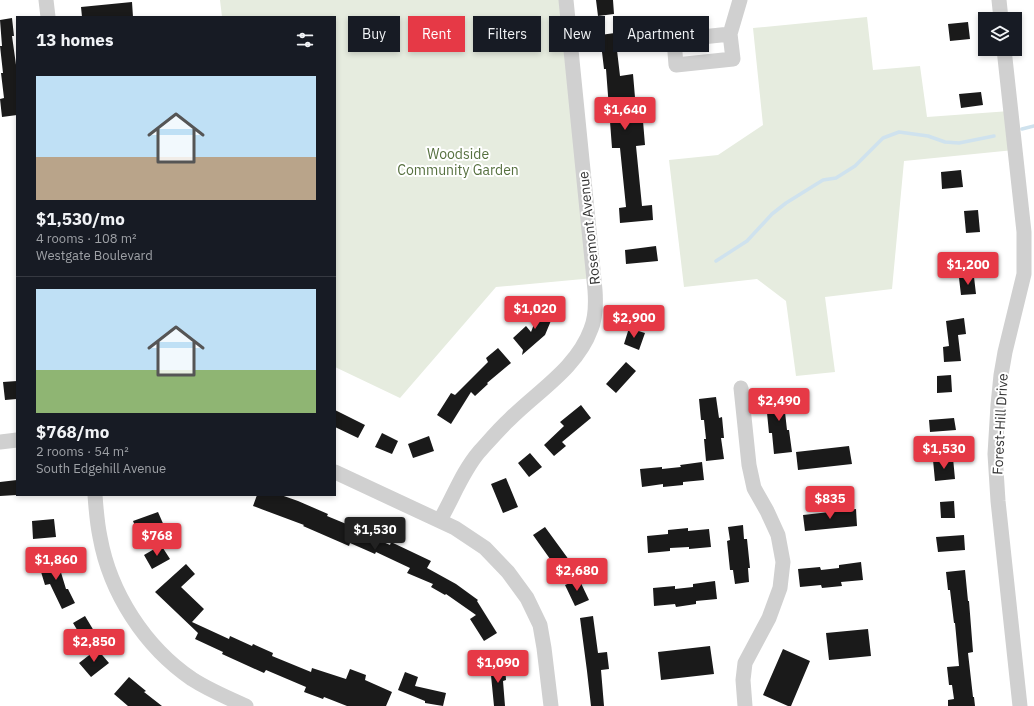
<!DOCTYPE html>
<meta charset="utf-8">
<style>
:root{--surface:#171b24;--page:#20242c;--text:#f1f3f6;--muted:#9ea1a6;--line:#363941;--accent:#e63946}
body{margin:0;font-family:"IBM Plex Sans",sans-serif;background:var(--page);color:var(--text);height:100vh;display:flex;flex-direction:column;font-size:15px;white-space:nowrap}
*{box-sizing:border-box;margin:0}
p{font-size:13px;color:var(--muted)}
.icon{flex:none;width:22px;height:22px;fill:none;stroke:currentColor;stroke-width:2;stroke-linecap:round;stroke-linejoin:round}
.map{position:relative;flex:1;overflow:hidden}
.panel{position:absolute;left:16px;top:16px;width:320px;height:480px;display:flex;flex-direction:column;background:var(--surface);border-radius:0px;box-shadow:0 2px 6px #0003}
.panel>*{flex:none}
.banner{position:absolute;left:348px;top:16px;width:380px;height:36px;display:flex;gap:8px}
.fabs{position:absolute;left:978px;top:12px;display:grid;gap:8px}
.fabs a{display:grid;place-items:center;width:44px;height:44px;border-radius:0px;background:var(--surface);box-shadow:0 2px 6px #0003;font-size:20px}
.price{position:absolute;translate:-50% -34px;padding:0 9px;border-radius:4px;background:var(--accent);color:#fff;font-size:13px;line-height:26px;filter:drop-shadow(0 1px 2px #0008)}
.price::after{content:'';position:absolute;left:50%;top:24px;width:12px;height:9px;margin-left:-6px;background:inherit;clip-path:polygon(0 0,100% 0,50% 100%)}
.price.active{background:#222;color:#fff}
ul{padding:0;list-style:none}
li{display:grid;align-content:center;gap:8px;height:212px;padding:0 20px}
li+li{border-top:1px solid var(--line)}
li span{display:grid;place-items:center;height:124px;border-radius:0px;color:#555}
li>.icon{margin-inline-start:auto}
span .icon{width:72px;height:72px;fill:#fffc;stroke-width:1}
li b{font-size:17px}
h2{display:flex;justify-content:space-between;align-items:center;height:48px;padding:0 20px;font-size:17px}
.tag{padding:0 14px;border-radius:0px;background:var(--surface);box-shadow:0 2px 6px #0003;font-size:14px;line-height:36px}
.tag.active{background:var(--accent);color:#fff}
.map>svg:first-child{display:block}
</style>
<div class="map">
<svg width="1034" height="706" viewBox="0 0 1034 706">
<rect width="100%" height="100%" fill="#fff"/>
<!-- green -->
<path fill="#e6ecdf" d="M 220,0 L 566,0 L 594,278 L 496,287 L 400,398 L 335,367 L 335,17 L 222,17 Z
M 867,17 L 873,70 L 920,66 L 927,117 L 1010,111 L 1014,150 L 904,161 L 892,289 L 825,297 L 835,372 L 796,376 L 786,301 L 757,279 L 684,287 L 669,160 L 718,155 L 763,125 L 753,28 Z"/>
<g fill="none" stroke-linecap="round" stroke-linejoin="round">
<!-- stream -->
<path stroke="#cfe2ee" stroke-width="3.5" d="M 1022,129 L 1034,126
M 716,261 L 747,241 L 772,214 L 786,203 L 823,180 L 836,178 L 855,166 L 883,138 L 899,132 L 928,136 L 945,142 L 959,143 L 994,136"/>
</g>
<!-- building -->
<path fill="#1a1a1a" d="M 596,0 L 613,0 L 614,14 L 598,16 Z
M 132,2 L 133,17 L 82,17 L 81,7 Z
M 12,18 L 14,36 L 12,36 L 17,72 L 17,115 L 2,117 L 0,99 L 4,98 L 1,73 L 3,73 L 0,46 L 2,46 L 0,20 Z
M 968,22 L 970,39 L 950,41 L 948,24 Z
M 615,33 L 620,76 L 633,74 L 636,109 L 642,109 L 645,145 L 636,146 L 642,206 L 652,205 L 653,220 L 620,223 L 619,208 L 626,207 L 620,148 L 612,148 L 606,69 L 604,69 L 600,35 Z
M 981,92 L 983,105 L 961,108 L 959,94 Z
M 961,170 L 963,187 L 942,189 L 941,172 Z
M 978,210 L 980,232 L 966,233 L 964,211 Z
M 656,246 L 658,261 L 626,264 L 625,250 Z
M 974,277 L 976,294 L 961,295 L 959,278 Z
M 541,306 L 555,311 L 545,335 L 522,355 L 523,350 L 513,338 L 526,326 L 531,332 Z
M 964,318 L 966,334 L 958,335 L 961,361 L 944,362 L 943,347 L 949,346 L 946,321 Z
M 629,328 L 645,333 L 639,350 L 624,344 Z
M 498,348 L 511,363 L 487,383 L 488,384 L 475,396 L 471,392 L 451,424 L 437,415 L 451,393 L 455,395 L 488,362 L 486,358 Z
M 626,362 L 636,371 L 616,393 L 606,384 Z
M 951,375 L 952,392 L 937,393 L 937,376 Z
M 17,381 L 17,399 L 5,400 L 3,382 Z
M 785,390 L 788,412 L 785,412 L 787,430 L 789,430 L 792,452 L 774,454 L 772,433 L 769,433 L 767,413 L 770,412 L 768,392 Z
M 716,397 L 719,418 L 722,417 L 724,438 L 721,438 L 724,459 L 706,461 L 704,439 L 706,439 L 704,420 L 701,420 L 699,399 Z
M 581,405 L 591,418 L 562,442 L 566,446 L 554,456 L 544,445 L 564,426 L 560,422 Z
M 335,410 L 365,425 L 358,438 L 335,427 Z
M 954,418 L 956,430 L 930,432 L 929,420 Z
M 382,433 L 398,441 L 392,454 L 375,447 Z
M 429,436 L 434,451 L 413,458 L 408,444 Z
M 849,446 L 852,464 L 798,470 L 796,452 Z
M 530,453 L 542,467 L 529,477 L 518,463 Z
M 953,458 L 955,479 L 935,481 L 933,460 Z
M 702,462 L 704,480 L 683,482 L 683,485 L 663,487 L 663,484 L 642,487 L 640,469 L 662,467 L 662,469 L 681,467 L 680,465 Z
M 506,478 L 518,507 L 503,513 L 491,484 Z
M 17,480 L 17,495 L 0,496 L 0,482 Z
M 257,495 L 281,495 L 298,501 L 328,514 L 327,516 L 356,528 L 356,530 L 390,545 L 391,542 L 431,561 L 427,568 L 456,584 L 478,600 L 477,601 L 497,633 L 484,641 L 470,619 L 476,615 L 446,594 L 445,595 L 431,587 L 433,584 L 407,573 L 410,568 L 376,552 L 375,554 L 350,543 L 349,546 L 303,526 L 304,525 L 253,506 Z
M 954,501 L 955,518 L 941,518 L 940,502 Z
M 856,509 L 857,526 L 805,531 L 803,515 Z
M 158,512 L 165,528 L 140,538 L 133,521 Z
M 54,519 L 56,537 L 33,539 L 32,521 Z
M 743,525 L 744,539 L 747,539 L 750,568 L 748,568 L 749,582 L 735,584 L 733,570 L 730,570 L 727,541 L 730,540 L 728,527 Z
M 545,527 L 572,564 L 560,573 L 533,535 Z
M 688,528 L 688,531 L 709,529 L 711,547 L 689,549 L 689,547 L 670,548 L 670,551 L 648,553 L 647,536 L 668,534 L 668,530 Z
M 964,535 L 965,550 L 938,552 L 936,537 Z
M 161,545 L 170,559 L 152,569 L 144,555 Z
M 56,556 L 66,589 L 68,589 L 75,603 L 62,609 L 50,584 L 45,585 L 38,562 Z
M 861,562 L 863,580 L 841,582 L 842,586 L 822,588 L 821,585 L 800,587 L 798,569 L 820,567 L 821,570 L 839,568 L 839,565 Z
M 186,564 L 195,574 L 181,587 L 204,609 L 192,622 L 229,639 L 230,636 L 252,646 L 253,644 L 273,653 L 272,656 L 311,672 L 312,668 L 346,679 L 350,669 L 366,675 L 365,680 L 392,692 L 386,706 L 347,706 L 324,697 L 323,699 L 304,692 L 306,687 L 266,670 L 264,673 L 222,654 L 223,652 L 195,639 L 198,633 L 155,592 Z
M 965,570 L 968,601 L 969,601 L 973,652 L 968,653 L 973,697 L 974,697 L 975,706 L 948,706 L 948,700 L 954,699 L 952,685 L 949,685 L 947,667 L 959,666 L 955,623 L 954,623 L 950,590 L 948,590 L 946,572 Z
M 579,579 L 589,600 L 575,606 L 565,585 Z
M 715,581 L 717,599 L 696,601 L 696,604 L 676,607 L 675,604 L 654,606 L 653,588 L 675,586 L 675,589 L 693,587 L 693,584 Z
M 85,616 L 100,641 L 88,648 L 73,623 Z
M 593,616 L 598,653 L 607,652 L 609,669 L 601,670 L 604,706 L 591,706 L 587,671 L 580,618 Z
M 868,629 L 871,656 L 829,660 L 826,633 Z
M 710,646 L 714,674 L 661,680 L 658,652 Z
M 97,649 L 109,663 L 91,677 L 79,663 Z
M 783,649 L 810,661 L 791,706 L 788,706 L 763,695 Z
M 505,664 L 506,680 L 503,681 L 505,706 L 494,706 L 490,665 Z
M 405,672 L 418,677 L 415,686 L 446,693 L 443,706 L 425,703 L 425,701 L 398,690 Z
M 129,677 L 146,691 L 144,692 L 162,706 L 128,706 L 114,694 Z"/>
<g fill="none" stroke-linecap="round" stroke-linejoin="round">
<!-- minor -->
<path stroke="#d0d0d0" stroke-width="15" d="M 46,0 L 48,17
M 999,0 L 1001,19
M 730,34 L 674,40 L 676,65 L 733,59 L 730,34 L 740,0
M 1004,49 L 1024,232 L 1024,274 L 1005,352 L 1001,375 L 998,405 L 995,454 L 998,501 L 1020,706
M 741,388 L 749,465 L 754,488 L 767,511 L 778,535 L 783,562 L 780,588 L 769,618 L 745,663 L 743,680 L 745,706
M 0,442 L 17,440
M 335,472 L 455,528 L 485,548 L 508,572 L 527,598 L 540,625 L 544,648 L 551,706
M 95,495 C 96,509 97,523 100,537 C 110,593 145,647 192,679 C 209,690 228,698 246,706
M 440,520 C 453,498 462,472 479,452 C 489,441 499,429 510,419 C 538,391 577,368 591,329 C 596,317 596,304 595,290 L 566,0"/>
</g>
<g text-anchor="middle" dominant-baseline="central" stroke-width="4" stroke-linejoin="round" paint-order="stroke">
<!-- park labels -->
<g font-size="14" fill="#56703f" stroke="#fff">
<text x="458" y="154">Woodside<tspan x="458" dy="16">Community Garden</tspan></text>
</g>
<!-- street labels -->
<g font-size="14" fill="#333" stroke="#fff">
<text transform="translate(589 228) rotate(-96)">Rosemont Avenue</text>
<text transform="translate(1000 424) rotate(-87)">Forest-Hill Drive</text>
</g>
</g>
</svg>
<div class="fabs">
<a><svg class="icon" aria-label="layers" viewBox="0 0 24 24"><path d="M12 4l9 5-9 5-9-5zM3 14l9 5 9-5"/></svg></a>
</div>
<b class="price" style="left:625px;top:131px">$1,640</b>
<b class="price" style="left:968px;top:286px">$1,200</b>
<b class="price" style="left:535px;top:330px">$1,020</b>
<b class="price" style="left:634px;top:339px">$2,900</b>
<b class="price" style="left:779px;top:422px">$2,490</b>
<b class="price" style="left:944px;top:470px">$1,530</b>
<b class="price" style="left:830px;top:520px">$835</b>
<b class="price active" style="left:375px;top:551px">$1,530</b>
<b class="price" style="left:157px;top:557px">$768</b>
<b class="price" style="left:56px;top:581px">$1,860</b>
<b class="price" style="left:577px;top:592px">$2,680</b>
<b class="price" style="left:94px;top:663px">$2,850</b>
<b class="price" style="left:498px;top:684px">$1,090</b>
<div class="banner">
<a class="tag">Buy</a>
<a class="tag active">Rent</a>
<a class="tag">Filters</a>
<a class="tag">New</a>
<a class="tag">Apartment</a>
</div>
<section class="panel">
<h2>13 homes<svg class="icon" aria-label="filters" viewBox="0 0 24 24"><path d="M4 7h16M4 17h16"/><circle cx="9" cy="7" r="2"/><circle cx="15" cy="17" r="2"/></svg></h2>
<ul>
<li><span style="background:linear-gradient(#bfe0f5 65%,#b9a48a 0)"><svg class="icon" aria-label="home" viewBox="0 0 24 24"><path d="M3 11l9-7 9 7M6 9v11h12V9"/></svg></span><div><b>$1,530/mo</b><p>4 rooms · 108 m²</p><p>Westgate Boulevard</p></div></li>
<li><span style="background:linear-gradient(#bfe0f5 65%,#8fb573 0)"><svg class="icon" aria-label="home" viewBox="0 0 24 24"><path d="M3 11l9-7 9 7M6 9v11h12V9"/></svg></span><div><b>$768/mo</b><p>2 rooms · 54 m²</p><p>South Edgehill Avenue</p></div></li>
</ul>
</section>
</div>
